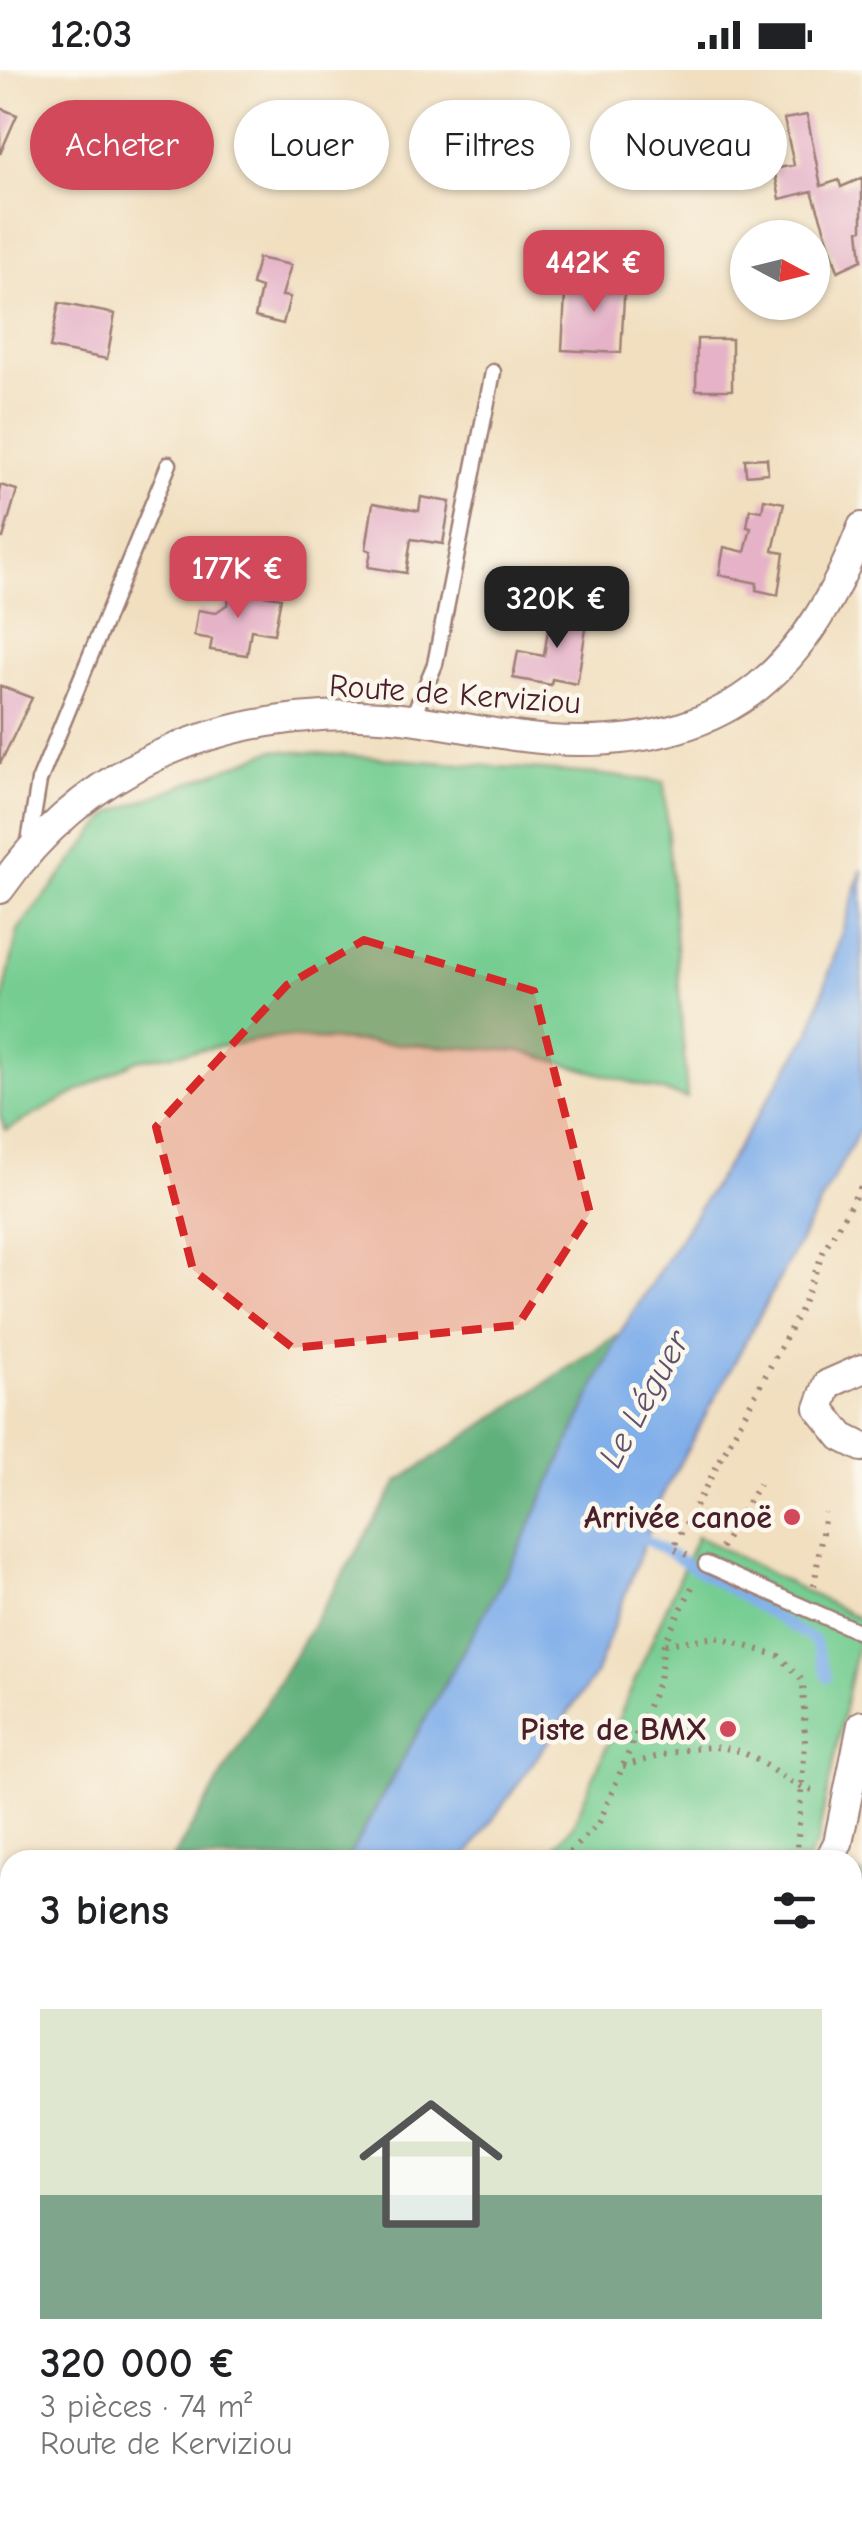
<!DOCTYPE html>
<html lang="fr">
<meta charset="utf-8">
<style>
:root{--surface:#fff;--page:#f6f6f6;--text:#202124;--muted:#757577;--line:#e0e0e0;--accent:#d1495b}
body{margin:0;font-family:"Comic Neue",sans-serif;background:var(--page);color:var(--text);height:100vh;display:flex;flex-direction:column;font-size:38px;white-space:nowrap}
*{box-sizing:border-box;margin:0}
p{font-size:32px;color:var(--muted)}
.icon{flex:none;width:55px;height:55px;fill:none;stroke:currentColor;stroke-width:2;stroke-linecap:round;stroke-linejoin:round}
.map{position:relative;flex:1;overflow:hidden}
.details{position:absolute;left:0px;top:1780px;width:862px;height:672px;display:flex;flex-direction:column;background:var(--surface);border-radius:30px 30px 0 0;box-shadow:0 2px 8px #0004}
.details>*{flex:none}
.banner{position:absolute;left:30px;top:30px;width:802px;height:90px;display:flex;gap:20px}
.needle{width:65px;rotate:97deg}
.buttons{position:absolute;left:730px;top:150px;display:grid;gap:20px}
.buttons a{display:grid;place-items:center;width:100px;height:100px;border-radius:50%;background:var(--surface);box-shadow:0 2px 8px #0004;font-size:50px}
.price{position:absolute;translate:-50% -85px;padding:0 22px;border-radius:20px;background:var(--accent);color:#fff;font-size:32px;line-height:65px;filter:drop-shadow(0 2px 5px #0008)}
.price::after{content:'';position:absolute;left:50%;top:60px;width:30px;height:22px;margin-left:-15px;background:inherit;clip-path:polygon(0 0,100% 0,50% 100%)}
.price.selected{background:#222;color:#fff}
ul{padding:0;list-style:none}
li{display:grid;align-content:center;gap:20px;height:530px;padding:0 40px}
li+li{border-top:2px solid var(--line)}
li span{display:grid;place-items:center;height:310px;border-radius:0px;color:#555}
li>.icon{margin-inline-start:auto}
span .icon{width:180px;height:180px;fill:#fffc;stroke-width:1}
li b{font-size:42px}
h2{display:flex;justify-content:space-between;align-items:center;height:120px;padding:0 40px;font-size:42px}
.chip{padding:0 35px;border-radius:45px;background:var(--surface);box-shadow:0 2px 8px #0004;font-size:35px;line-height:90px}
.chip.selected{background:var(--accent);color:#fff}
.status{display:flex;justify-content:space-between;align-items:center;height:70px;padding:0 50px;background:var(--surface);direction:ltr}
.status svg{height:28px;fill:currentColor}
.map>svg:first-child{display:block}
</style>
<div class="status"><b>12:03</b><svg viewBox="0 0 49 12"><path d="M0 12V9h3v3zM5 12V6h3v6zM10 12V3h3v9zM15 12V0h3v12zM26 1h20v11H26zM47 4h2v5h-2z"/></svg></div>
<div class="map">
<svg width="862" height="2451" viewBox="0 0 862 2451">
<rect width="100%" height="100%" fill="#fbf7ec"/>
<filter id="ink" filterUnits="userSpaceOnUse"><feTurbulence type="fractalNoise" baseFrequency=".01" numOctaves="2"/><feDisplacementMap in="SourceGraphic" scale="20" xChannelSelector="R" yChannelSelector="G"/><feConvolveMatrix kernelMatrix="1 2 1 2 8 2 1 2 1" color-interpolation-filters="sRGB"/></filter>
<filter id="wash" filterUnits="userSpaceOnUse"><feTurbulence type="fractalNoise" baseFrequency=".0048" numOctaves="4" result="noise"/><feDisplacementMap in="SourceGraphic" scale="40" xChannelSelector="R" yChannelSelector="G"/><feGaussianBlur stdDeviation="2.25" result="paint"/><feColorMatrix in="noise" values="0 0 0 0 0 0 0 0 0 0 0 0 0 0 0 0 0 1.4 0 .05"/><feComposite in="paint" operator="in"/></filter>
<g filter="url(#wash)">
<rect width="100%" height="100%" fill="#f1dfc0"/>
<!-- green -->
<path fill="#76cd92" stroke="#60765e" stroke-width="2.5" d="M 274,680 L 595,704 L 664,712 L 687,1028 L 520,981 L 278,967 L 137,990 L 6,1060 L 0,1046 L 0,943 L 18,860 L 111,743 Z
M 697,1466 L 862,1550 L 817,1774 L 807,1790 L 544,1790 L 572,1757 Z
M 862,1802 L 862,2451 L 468,2451 L 474,2442 L 852,2442 L 852,1822 Z"/>
<!-- forest -->
<path fill="#60b07c" stroke="#556854" stroke-width="2.5" d="M 620,1263 L 516,1486 L 347,1790 L 172,1790 L 398,1412 Z
M 10,2062 L 10,2442 L 28,2443 L 41,2451 L 0,2451 L 0,2079 Z
M 242,2443 L 242,2442 L 320,2443 L 319,2451 L 241,2451 Z"/>
<!-- water -->
<path fill="#80afea" stroke="#65678a" stroke-width="2.5" d="M 862,799 L 862,1056 L 662,1426 L 595,1605 L 464,1790 L 347,1790 L 516,1486 L 620,1263 L 810,963 Z
M 28,2442 L 242,2442 L 242,2443 L 241,2451 L 41,2451 Z"/>
<g fill="none" stroke-linecap="round" stroke-linejoin="round">
<!-- stream -->
<path stroke="#80afea" stroke-width="10" d="M 635,1463 L 815,1571 L 827,1608"/>
</g>
<g id="blocks">
<!-- building -->
<path fill="#e5b2c8" d="M 0,38 L 17,45 L 0,84 Z
M 807,45 L 821,116 L 839,110 L 841,117 L 862,108 L 862,159 L 859,160 L 862,190 L 838,201 L 812,121 L 780,129 L 774,99 L 794,95 L 784,49 Z
M 258,188 L 291,195 L 282,226 L 290,227 L 283,254 L 255,247 L 261,218 L 252,215 Z
M 566,206 L 625,209 L 621,283 L 562,280 Z
M 59,233 L 115,244 L 107,289 L 50,278 Z
M 697,269 L 732,269 L 732,320 L 696,320 Z
M 767,388 L 768,403 L 746,405 L 745,389 Z
M 0,415 L 17,420 L 3,468 L 0,467 Z
M 421,427 L 450,432 L 443,474 L 411,469 L 406,503 L 368,497 L 371,481 L 366,479 L 373,433 L 419,441 Z
M 764,429 L 784,433 L 773,481 L 784,483 L 778,525 L 756,520 L 757,513 L 719,505 L 724,477 L 745,482 L 751,458 L 747,457 L 750,439 L 762,441 Z
M 230,519 L 281,528 L 274,564 L 251,560 L 247,585 L 210,580 L 212,569 L 194,566 L 198,540 L 215,543 L 228,534 Z
M 560,535 L 589,541 L 577,614 L 552,609 L 551,615 L 513,608 L 518,581 L 544,586 L 549,553 L 557,554 Z
M 0,616 L 32,628 L 0,694 Z"/>
</g>
</g>
<g filter="url(#ink)">
<use href="#blocks" fill-opacity="0" stroke="#9e7f76" stroke-width="2.5"/>
<g fill="none" stroke-linecap="round" stroke-linejoin="round">
<defs>
<path id="service" d="M 411,651 L 435,594 L 493,302
M 28,778 L 39,711 L 169,394
M 706,1494 L 862,1563"/>
<path id="minor" d="M 0,819 C 84,698 213,644 359,645 C 432,646 504,671 577,671 C 734,672 808,596 862,457
M 862,1299 L 828,1314 L 819,1338 L 842,1367 L 862,1377
M 829,1790 L 838,1773 L 862,1655"/>
</defs>
<!-- service casing -->
<use href="#service" stroke="#9e7f76" stroke-width="19"/>
<!-- minor casing -->
<use href="#minor" stroke="#9e7f76" stroke-width="32"/>
<!-- path -->
<path stroke="#9e7f76" stroke-width="6" stroke-dasharray="2.5 8" stroke-linecap="butt" d="M 721,1478 L 759,1414
M 687,1485 L 673,1478 L 800,1241 L 824,1180 L 862,1115
M 814,1516 L 825,1443
M 665,1574 L 716,1567 L 779,1586 L 803,1611 L 805,1673 L 797,1781
M 623,1696 C 660,1687 711,1666 748,1685 C 772,1697 790,1717 817,1722
M 562,1790 L 599,1753 L 659,1610 L 664,1574 L 695,1511
M 452,2451 L 458,2442
M 571,2451 L 577,2442"/>
<!-- service -->
<use href="#service" stroke="#fff" stroke-width="14"/>
<!-- minor -->
<use href="#minor" stroke="#fff" stroke-width="28"/>
</g>
</g>
<!-- marked area -->
<path fill="#d62828" fill-opacity="0.2" stroke="#d62828" stroke-width="8" stroke-dasharray="20 12" stroke-linejoin="round" d="M 364,870 L 534,921 L 590,1143 L 518,1255 L 293,1278 L 193,1200 L 156,1057 L 287,915 Z"/>
<!-- markers -->
<g fill="#d1495b" stroke="#fbf7ec" stroke-width="4">
<circle cx="792" cy="1447" r="10"/>
<circle cx="728" cy="1659" r="10"/>
</g>
<g text-anchor="middle" dominant-baseline="central" stroke-width="9" stroke-linejoin="round" paint-order="stroke">
<!-- street labels -->
<g font-size="32" fill="#4a1f2b" stroke="#fbf7ec">
<text transform="translate(455 624) rotate(4)">Route de Kerviziou</text>
</g>
<!-- poi labels -->
<g font-size="32" font-weight="bold" fill="#4a1f2b" stroke="#fbf7ec" text-anchor="end">
<text x="772" y="1447">Arrivée canoë</text>
<text x="708" y="1659">Piste de BMX</text>
</g>
<!-- water labels -->
<g font-size="35" font-style="italic" fill="#5d516e" stroke="#fbf7ec">
<text transform="translate(644 1329) rotate(-61)">Le Léguer</text>
</g>
</g>
</svg>
<div class="buttons">
<a><svg class="needle" viewBox="-14 -14 28 28"><path d="M0-13l5 13h-10z" fill="#e53935"/><path d="M0 13l5-13h-10z" fill="#757577"/></svg></a>
</div>
<b class="price" style="left:594px;top:245px">442K €</b>
<b class="price" style="left:238px;top:551px">177K €</b>
<b class="price selected" style="left:557px;top:581px">320K €</b>
<div class="banner">
<a class="chip selected">Acheter</a>
<a class="chip">Louer</a>
<a class="chip">Filtres</a>
<a class="chip">Nouveau</a>
</div>
<section class="details">
<h2>3 biens<svg class="icon" aria-label="filters" viewBox="0 0 24 24"><path d="M4 7h16M4 17h16"/><circle cx="9" cy="7" r="2"/><circle cx="15" cy="17" r="2"/></svg></h2>
<ul>
<li><span style="background:linear-gradient(#dfe7d0 60%,#7fa58c 0)"><svg class="icon" aria-label="home" viewBox="0 0 24 24"><path d="M3 11l9-7 9 7M6 9v11h12V9"/></svg></span><div><b>320 000 €</b><p>3 pièces · 74 m²</p><p>Route de Kerviziou</p></div></li>
</ul>
</section>
</div>
